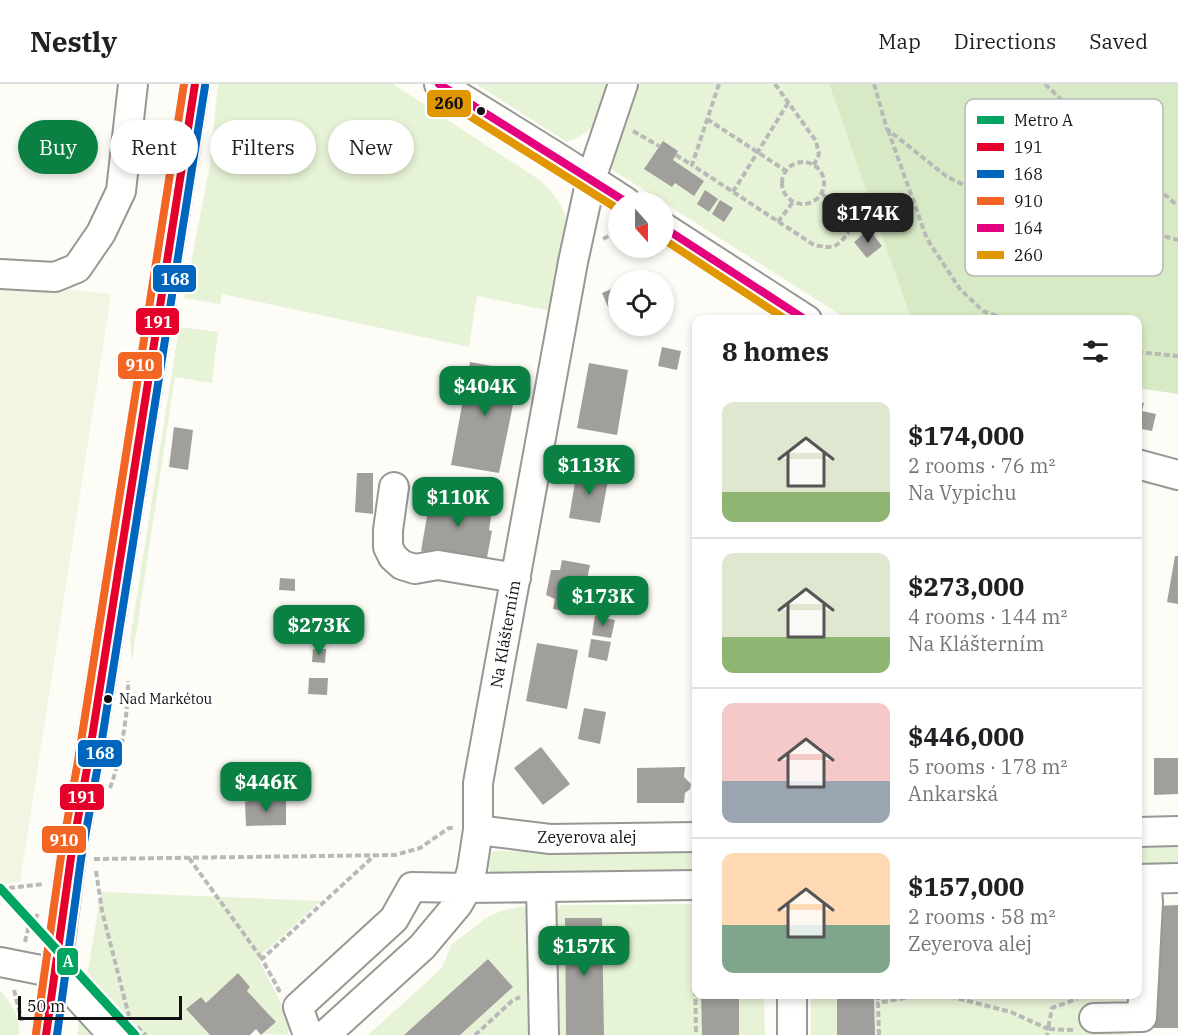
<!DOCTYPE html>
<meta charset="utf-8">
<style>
:root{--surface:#fff;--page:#f6f6f6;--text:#202124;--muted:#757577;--line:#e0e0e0;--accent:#0b8043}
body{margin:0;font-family:"IBM Plex Serif",serif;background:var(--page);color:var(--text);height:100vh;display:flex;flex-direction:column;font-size:22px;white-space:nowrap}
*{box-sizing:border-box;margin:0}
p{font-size:20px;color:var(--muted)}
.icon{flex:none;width:33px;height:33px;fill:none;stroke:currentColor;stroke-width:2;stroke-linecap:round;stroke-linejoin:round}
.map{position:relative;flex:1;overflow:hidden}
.details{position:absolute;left:692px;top:231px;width:450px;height:684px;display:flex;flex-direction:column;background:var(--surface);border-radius:12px;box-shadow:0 3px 9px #0003}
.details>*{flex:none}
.banner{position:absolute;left:18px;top:36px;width:570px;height:54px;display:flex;gap:12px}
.needle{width:39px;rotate:159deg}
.controls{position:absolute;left:608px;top:108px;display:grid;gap:12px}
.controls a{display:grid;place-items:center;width:66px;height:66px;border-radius:50%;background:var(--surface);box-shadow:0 3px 9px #0003;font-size:30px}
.scale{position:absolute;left:18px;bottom:15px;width:164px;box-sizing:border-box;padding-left:6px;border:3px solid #111;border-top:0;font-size:16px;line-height:21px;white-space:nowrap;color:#111;-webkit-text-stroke:4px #fff;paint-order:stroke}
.price{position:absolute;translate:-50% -51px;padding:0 14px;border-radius:12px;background:var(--accent);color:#fff;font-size:20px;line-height:39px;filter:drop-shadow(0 2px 3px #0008)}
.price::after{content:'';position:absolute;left:50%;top:36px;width:18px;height:14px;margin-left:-9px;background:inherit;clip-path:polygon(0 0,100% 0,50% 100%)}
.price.current{background:#222;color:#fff}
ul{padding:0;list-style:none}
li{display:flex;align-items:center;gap:18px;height:150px;padding:0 30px}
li+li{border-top:2px solid var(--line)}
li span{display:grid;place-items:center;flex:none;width:168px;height:120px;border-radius:12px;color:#555}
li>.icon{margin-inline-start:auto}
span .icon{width:72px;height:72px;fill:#fffc;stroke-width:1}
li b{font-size:26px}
h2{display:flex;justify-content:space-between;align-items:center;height:72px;padding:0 30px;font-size:26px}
.chip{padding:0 21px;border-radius:27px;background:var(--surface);box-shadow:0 3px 9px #0003;font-size:21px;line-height:54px}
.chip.current{background:var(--accent);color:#fff}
header{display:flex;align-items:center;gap:36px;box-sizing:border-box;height:84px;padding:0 30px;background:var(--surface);border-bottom:2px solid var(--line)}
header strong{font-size:28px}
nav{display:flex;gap:33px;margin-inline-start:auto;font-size:21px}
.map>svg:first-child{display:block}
</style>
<header>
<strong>Nestly</strong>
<nav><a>Map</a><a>Directions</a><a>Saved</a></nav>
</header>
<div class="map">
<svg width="1178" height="951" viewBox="0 0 1178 951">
<rect width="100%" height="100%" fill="#fdfcf7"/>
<!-- green -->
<path fill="#e7f3d7" d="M 218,0 L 393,0 L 541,97 C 550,106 561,118 565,131 C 570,147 555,207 551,227 L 477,212 L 469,263 L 222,210 L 220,220 L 184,214 L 209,86 Z
M 476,0 L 613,0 C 602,27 598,48 567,58 Z
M 631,0 L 829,0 L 911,235 L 847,235 L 603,80 Z
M 179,243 L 218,248 L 212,299 L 175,293 L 132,577 L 130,555 Z
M 1137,757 L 1178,757 L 1178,783 L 1137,783 Z
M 696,764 L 696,790 L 492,790 L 486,780 L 488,770 L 495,767 Z
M 101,808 L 321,817 L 258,874 L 290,937 L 290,944 L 287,951 L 263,950 L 275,939 L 277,939 L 247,907 L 252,901 L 249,902 L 239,890 L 239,888 L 206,919 L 199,911 L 200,914 L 188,924 L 185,923 L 210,951 L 77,951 Z
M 696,820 L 696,910 L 701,911 L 702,951 L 604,951 L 602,834 L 565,835 L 566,951 L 555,951 L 555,825 L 563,821 Z
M 523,822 L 532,829 L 533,951 L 460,951 L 513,903 L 488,875 L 404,951 L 368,951 L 442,884 L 451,861 L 486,834 L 501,827 Z
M 0,906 C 11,919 21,933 19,951 L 0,951 Z
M 739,911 L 764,911 L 765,951 L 739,951 Z
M 811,911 L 837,911 L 837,951 L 811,951 Z
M 874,911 L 1132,911 L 1124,919 L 1115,923 L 1116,945 L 1130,951 L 875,951 Z"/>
<!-- forest -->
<path fill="#d8eac5" d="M 829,0 L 1178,0 L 1178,310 L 1137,304 L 1137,236 L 911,235 Z"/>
<!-- pitch -->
<path fill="#f0f6e1" d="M 0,199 L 111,210 L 20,798 L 0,800 Z"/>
<!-- building -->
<path fill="#a19f9c" d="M 663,57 L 678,67 L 673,76 L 704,97 L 694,112 L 675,99 L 672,103 L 644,85 Z
M 705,106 L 718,115 L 709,128 L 697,120 Z
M 720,116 L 733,124 L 724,138 L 712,130 Z
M 869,145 L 882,162 L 867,174 L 854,158 Z
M 618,198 L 618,238 L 615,239 L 602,209 L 616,203 L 615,200 Z
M 662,263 L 681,267 L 677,286 L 658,282 Z
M 470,278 L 520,287 L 499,389 L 451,381 Z
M 589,279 L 628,286 L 617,351 L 577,344 Z
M 1137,318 L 1144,319 L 1142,327 L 1156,330 L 1152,347 L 1137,344 Z
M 174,343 L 193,346 L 188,386 L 169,383 Z
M 577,386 L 609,391 L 600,439 L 569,434 Z
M 357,389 L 373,389 L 373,430 L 355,428 Z
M 431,409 L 493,421 L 489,446 L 492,447 L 486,479 L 421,467 Z
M 1175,472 L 1178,472 L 1178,520 L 1167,518 Z
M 562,476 L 590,481 L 586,500 L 599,502 L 597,513 L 584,511 L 581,530 L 553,525 L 555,515 L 546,511 L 551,486 L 560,486 Z
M 280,494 L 295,495 L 295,507 L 279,506 Z
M 595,532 L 615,536 L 611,554 L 592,551 Z
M 591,555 L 611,558 L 607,577 L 588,573 Z
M 537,559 L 578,566 L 567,625 L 526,617 Z
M 313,565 L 326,565 L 325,579 L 312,578 Z
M 309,594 L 328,594 L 327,611 L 308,610 Z
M 584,624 L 606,628 L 600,660 L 578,655 Z
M 541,663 L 570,700 L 543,721 L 514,684 Z
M 1154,674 L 1178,674 L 1178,710 L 1154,711 Z
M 685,683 L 684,693 L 691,700 L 690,705 L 685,709 L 684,719 L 637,719 L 637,684 Z
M 248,717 L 286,717 L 286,741 L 246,742 L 245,718 Z
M 1178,821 L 1178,944 L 1149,944 L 1155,822 Z
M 565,834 L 602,834 L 604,951 L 566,951 Z
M 488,875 L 513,903 L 460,951 L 404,951 Z
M 238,889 L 250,903 L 247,907 L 276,938 L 261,951 L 256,945 L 250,951 L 210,951 L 186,925 L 201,913 L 206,919 Z
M 701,910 L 739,910 L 739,951 L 702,951 Z
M 837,910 L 874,910 L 875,951 L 837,951 Z"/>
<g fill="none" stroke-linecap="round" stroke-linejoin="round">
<defs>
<path id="minor" d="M 439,0 L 563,77 L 626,118
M 663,143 L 807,236
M 0,190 L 55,193 L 77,184 L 101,149 L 121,107 L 133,0
M 1137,380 L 1178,391
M 394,403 L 388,446 L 388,463 L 393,473 L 402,481 L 415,485 L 438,481 L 516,494
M 478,746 L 550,755 L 696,753
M 1137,748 L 1178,747
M 1137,795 L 1178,794
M 541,803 L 544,951
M 0,878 L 56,889
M 56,889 L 113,951
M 792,910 L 792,951
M 1094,934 L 1142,933 L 1148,818 L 1146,795
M 46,951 L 56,889 L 71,773 L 88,679 L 195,0
M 308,951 L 298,923 L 394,835 L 412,803 L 467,804 L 696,801
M 325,951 L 422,863 L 458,820 L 467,804 L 472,785 L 478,746 L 478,699 L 573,178 L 591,95 L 623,0"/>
</defs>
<!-- minor casing -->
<use href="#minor" stroke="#979795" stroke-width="32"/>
<!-- path -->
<path stroke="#b9b9b8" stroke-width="4" stroke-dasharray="6 3" stroke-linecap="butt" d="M 719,0 L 692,81 L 814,161 C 832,165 837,164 848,149 C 847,129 835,121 821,109
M 775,0 L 816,57 L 819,70 L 814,81
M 874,0 L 887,45 L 946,92 L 1002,120 L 1060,134 L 1126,142 L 1178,156
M 1045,0 L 1122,74 L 1178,122
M 707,35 L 786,87
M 888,46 L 927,155 L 960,205 L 983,227 L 1009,236
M 633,47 L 659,62
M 676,71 L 692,81
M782 99a21 21 0 1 1 42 0a21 21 0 1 1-42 0Z
M 733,108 L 788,19
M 778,138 L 793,118
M 603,155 L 613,150 L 618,152
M 1137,268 L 1178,272
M 110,704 C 120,679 129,625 128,597
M 189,774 L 262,875
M 94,775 L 395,771 L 420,764 L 449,744 L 455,744
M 96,787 L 102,827 L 129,932
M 0,805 L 44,800
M 694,825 L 696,951
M 25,858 L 28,845 L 38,830
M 14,906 L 22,937
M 280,908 L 262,875 L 375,771
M 878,910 L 878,919
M 941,910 L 1011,928 L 1048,945 L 1047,951
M 137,943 L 146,951
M 1073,946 L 1048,945 L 1052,924 L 1077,915
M 475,951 L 512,917 L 520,913
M 879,951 L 878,919 L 926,910"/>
<!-- minor -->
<use href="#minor" stroke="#fffffe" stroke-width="28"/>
<defs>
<path id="bus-1" d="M 46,951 L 71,773 L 88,679 L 195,0"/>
<path id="bus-2" d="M 57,951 L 81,775 L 98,681 L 205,2"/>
<path id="bus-3" d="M 36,949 L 61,772 L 78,677 L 184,0"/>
<path id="bus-4" d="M 439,0 L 626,118
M 663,143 L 806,236"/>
<path id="bus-5" d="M 433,9 L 618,125
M 663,155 L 787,236"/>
</defs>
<!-- bus-1 casing -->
<use href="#bus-1" stroke="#fff" stroke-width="12"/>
<!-- bus-2 casing -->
<use href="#bus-2" stroke="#fff" stroke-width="12"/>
<!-- bus-3 casing -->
<use href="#bus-3" stroke="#fff" stroke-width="12"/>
<!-- bus-4 casing -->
<use href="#bus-4" stroke="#fff" stroke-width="12"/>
<!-- bus-5 casing -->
<use href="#bus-5" stroke="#fff" stroke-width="12"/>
<!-- bus-1 -->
<use href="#bus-1" stroke="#e4002b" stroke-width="8"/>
<!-- bus-2 -->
<use href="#bus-2" stroke="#0065bd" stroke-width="8"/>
<!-- bus-3 -->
<use href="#bus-3" stroke="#f26522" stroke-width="8"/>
<!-- bus-4 -->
<use href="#bus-4" stroke="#e5007d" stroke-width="8"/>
<!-- bus-5 -->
<use href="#bus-5" stroke="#e09702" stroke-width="8"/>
<defs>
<path id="metro-1" d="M 0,804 L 135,951"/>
</defs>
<!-- metro-1 casing -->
<use href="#metro-1" stroke="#fff" stroke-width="14"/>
<!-- metro-1 -->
<use href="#metro-1" stroke="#00a562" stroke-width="9"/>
</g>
<!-- markers -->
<g fill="#111" stroke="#fff" stroke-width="2">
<circle cx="481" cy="27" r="5"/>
<circle cx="108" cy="615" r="5"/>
</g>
<g text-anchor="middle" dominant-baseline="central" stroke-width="6" stroke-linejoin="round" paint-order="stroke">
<!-- bus labels -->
<g font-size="14" fill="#111" stroke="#fff" text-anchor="start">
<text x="119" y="615">Nad Markétou</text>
</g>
<!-- street labels -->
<g font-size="16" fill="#111" stroke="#fff">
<text transform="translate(505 550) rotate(-80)">Na Klášterním</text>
<text x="587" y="753">Zeyerova alej</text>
</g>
</g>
<!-- legend -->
<rect x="965" y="15" width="198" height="177" rx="9" fill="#fff" stroke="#b8b8b8" stroke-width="1.5"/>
<rect x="977" y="32" width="27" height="8" fill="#00a562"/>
<rect x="977" y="59" width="27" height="8" fill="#e4002b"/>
<rect x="977" y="86" width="27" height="8" fill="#0065bd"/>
<rect x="977" y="113" width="27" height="8" fill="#f26522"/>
<rect x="977" y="140" width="27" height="8" fill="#e5007d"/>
<rect x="977" y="167" width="27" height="8" fill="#e09702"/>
<g font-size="16" fill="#111">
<text x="1014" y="42">Metro A</text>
<text x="1014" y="69">191</text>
<text x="1014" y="96">168</text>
<text x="1014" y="123">910</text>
<text x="1014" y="150">164</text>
<text x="1014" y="177">260</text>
</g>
<g stroke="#fff" stroke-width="2">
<rect x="426" y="5" width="46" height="29" rx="6" fill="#e09702"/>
<rect x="152" y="180" width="45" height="29" rx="6" fill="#0065bd"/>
<rect x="135" y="223" width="45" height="29" rx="6" fill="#e4002b"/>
<rect x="117" y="267" width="46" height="29" rx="6" fill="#f26522"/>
<rect x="77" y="655" width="46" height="29" rx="6" fill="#0065bd"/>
<rect x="59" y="699" width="46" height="28" rx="6" fill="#e4002b"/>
<rect x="41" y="741" width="46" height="29" rx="6" fill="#f26522"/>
<rect x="56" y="863" width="23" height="29" rx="6" fill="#00a562"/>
</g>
<g font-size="16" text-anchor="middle" font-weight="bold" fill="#fff">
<text x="175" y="201">168</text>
<text x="158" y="244">191</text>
<text x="140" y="287">910</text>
<text x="100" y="675">168</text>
<text x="82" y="719">191</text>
<text x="64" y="762">910</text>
<text x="68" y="883">A</text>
</g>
<g font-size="16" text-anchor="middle" font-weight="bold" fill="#111">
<text x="449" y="25">260</text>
</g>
</svg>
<div class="controls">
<a><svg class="needle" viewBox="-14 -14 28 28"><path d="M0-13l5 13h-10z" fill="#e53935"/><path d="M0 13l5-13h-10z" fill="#757577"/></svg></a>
<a><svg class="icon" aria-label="locate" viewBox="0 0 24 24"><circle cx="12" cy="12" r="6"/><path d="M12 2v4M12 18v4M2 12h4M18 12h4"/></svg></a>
</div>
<div class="scale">50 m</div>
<b class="price current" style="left:868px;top:160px">$174K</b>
<b class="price" style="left:485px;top:333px">$404K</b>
<b class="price" style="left:589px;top:412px">$113K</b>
<b class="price" style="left:458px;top:444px">$110K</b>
<b class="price" style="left:603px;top:543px">$173K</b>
<b class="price" style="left:319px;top:572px">$273K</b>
<b class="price" style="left:266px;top:729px">$446K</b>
<b class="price" style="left:584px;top:893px">$157K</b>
<div class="banner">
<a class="chip current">Buy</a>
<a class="chip">Rent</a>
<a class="chip">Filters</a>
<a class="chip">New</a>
</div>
<section class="details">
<h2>8 homes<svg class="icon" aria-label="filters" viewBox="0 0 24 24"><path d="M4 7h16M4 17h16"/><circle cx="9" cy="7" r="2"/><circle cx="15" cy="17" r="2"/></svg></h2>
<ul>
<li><span style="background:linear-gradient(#dfe7d0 75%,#8fb573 0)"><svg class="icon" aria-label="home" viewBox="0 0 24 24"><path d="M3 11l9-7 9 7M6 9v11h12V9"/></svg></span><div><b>$174,000</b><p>2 rooms · 76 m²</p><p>Na Vypichu</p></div></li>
<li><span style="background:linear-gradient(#dfe7d0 70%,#8fb573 0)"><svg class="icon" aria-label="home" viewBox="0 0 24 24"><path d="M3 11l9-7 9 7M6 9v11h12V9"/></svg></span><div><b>$273,000</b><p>4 rooms · 144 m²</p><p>Na Klášterním</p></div></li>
<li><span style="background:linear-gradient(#f6c9c9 65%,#9aa5b1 0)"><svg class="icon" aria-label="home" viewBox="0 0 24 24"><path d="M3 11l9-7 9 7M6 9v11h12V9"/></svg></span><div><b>$446,000</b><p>5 rooms · 178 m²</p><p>Ankarská</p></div></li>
<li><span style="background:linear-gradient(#ffd9b3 60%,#7fa58c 0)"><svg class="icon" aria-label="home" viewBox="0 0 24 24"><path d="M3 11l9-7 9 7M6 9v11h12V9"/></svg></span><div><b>$157,000</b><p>2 rooms · 58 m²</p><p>Zeyerova alej</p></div></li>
</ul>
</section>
</div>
